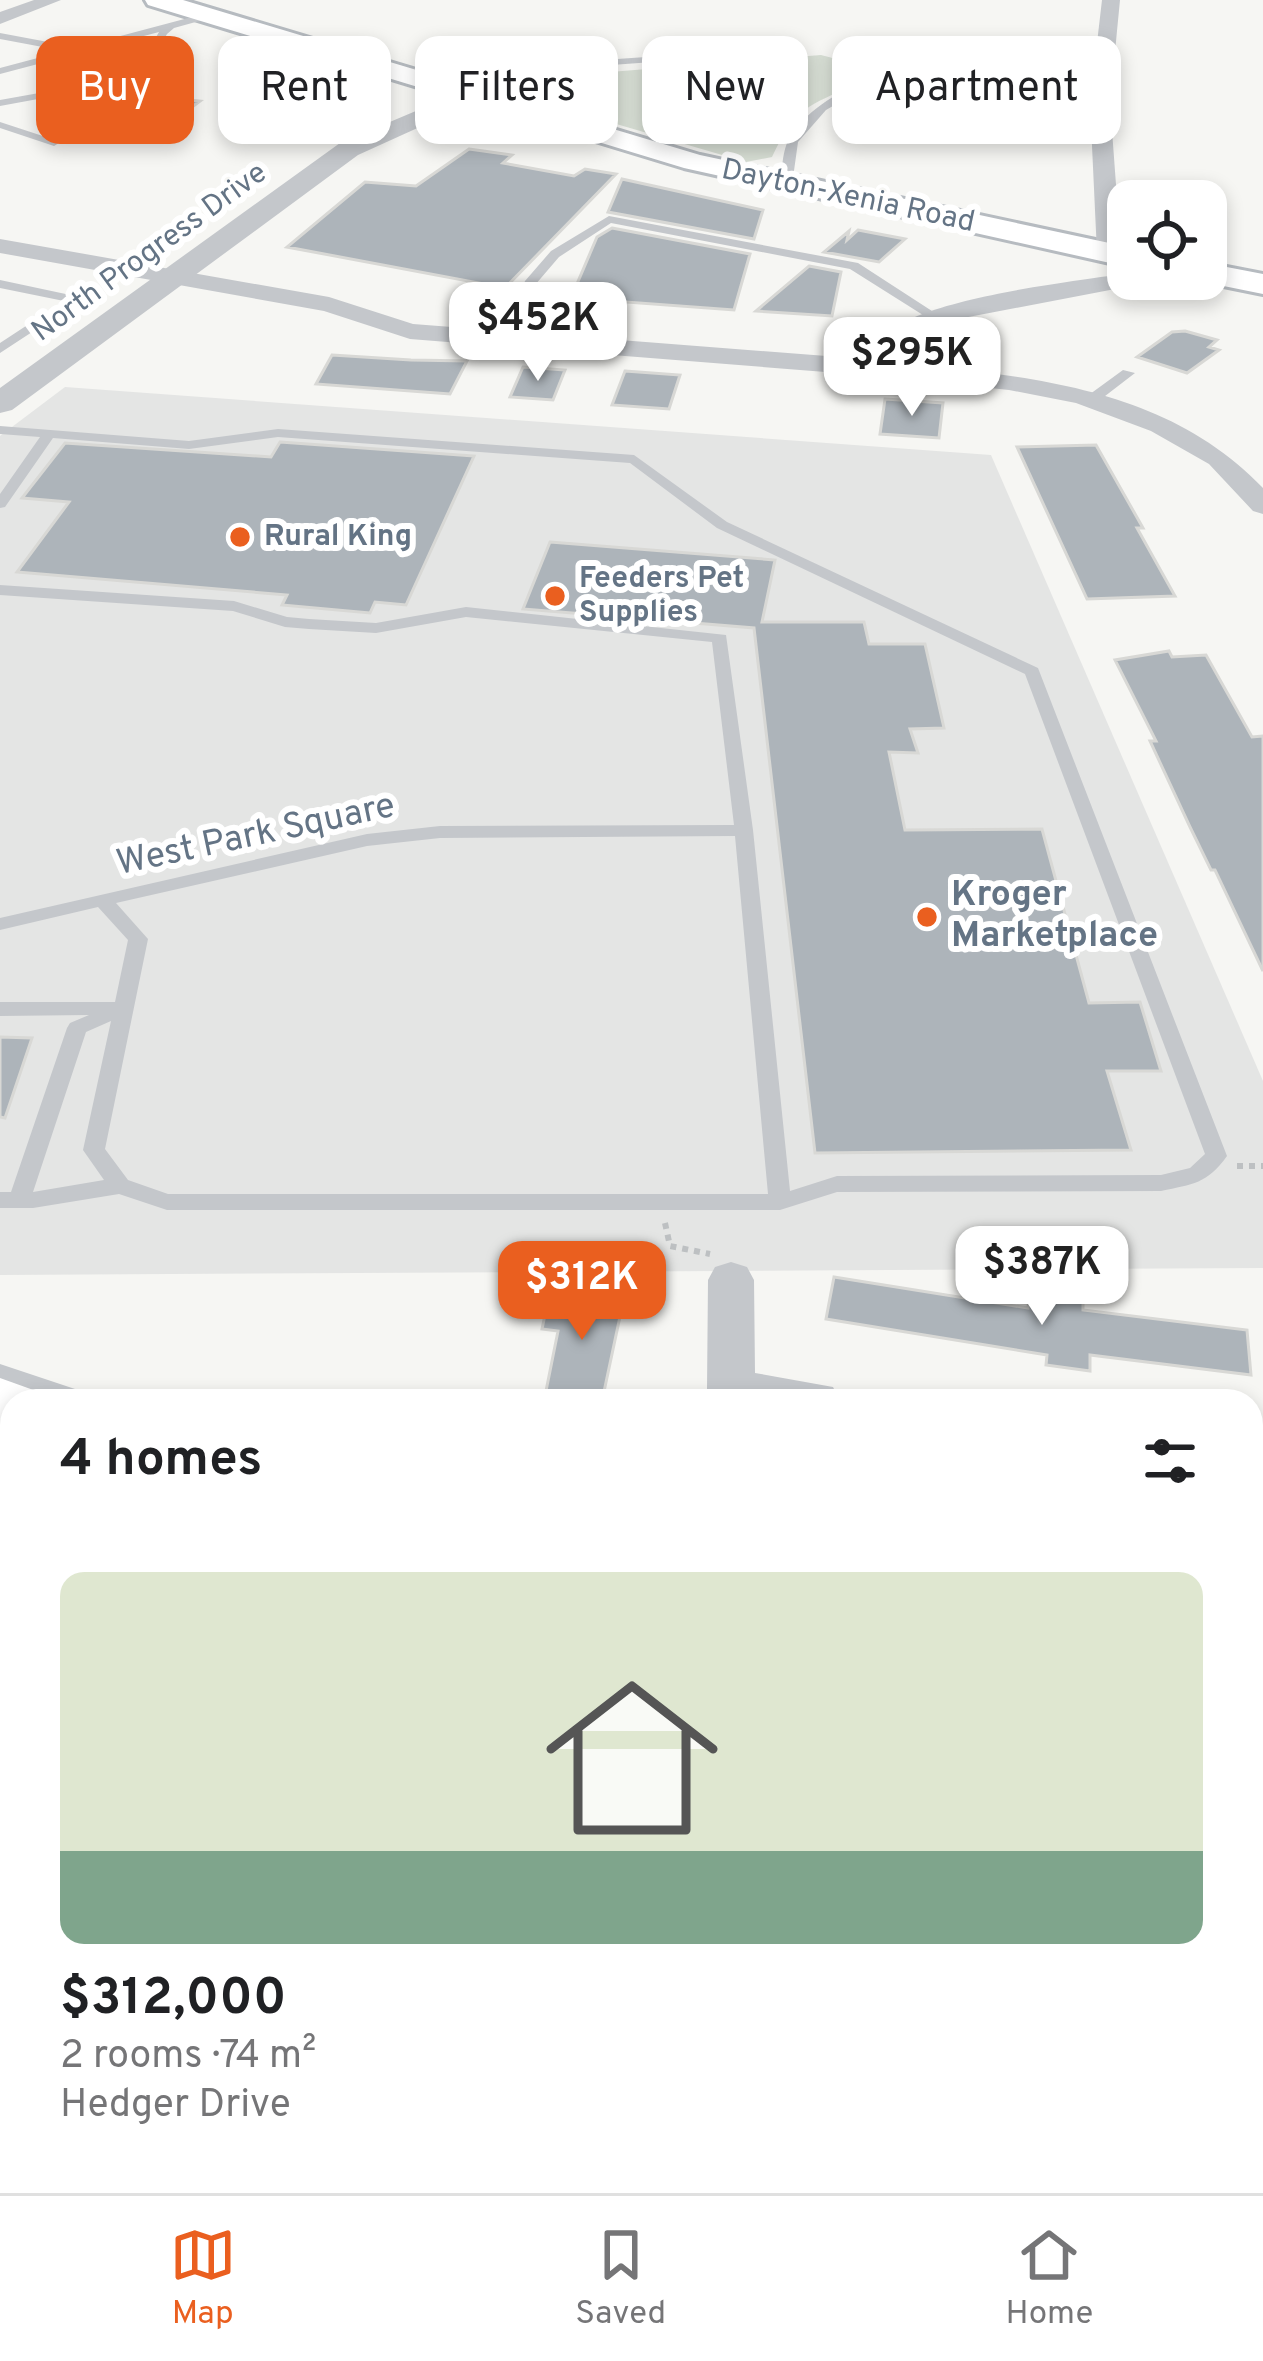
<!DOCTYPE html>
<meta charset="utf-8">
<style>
:root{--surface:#fff;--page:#f6f6f6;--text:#202124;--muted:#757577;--line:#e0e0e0;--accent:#ea5f1f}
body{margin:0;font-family:Overpass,sans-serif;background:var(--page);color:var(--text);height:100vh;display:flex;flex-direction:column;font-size:45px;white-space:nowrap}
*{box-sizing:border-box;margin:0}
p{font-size:39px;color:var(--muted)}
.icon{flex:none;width:66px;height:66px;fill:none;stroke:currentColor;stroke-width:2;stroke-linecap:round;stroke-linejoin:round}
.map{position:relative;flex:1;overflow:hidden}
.sheet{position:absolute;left:0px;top:1389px;width:1263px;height:804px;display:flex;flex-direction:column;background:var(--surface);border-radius:36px 36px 0 0;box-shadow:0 6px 18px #0003}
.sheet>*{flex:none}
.guide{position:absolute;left:36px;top:36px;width:1191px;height:108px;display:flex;gap:24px}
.tools{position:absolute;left:1107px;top:180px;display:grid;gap:24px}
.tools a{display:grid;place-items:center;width:120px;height:120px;border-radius:24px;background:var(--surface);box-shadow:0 6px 18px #0003;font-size:60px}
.price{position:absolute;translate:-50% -102px;padding:0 27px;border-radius:24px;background:#fff;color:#222;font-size:39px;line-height:78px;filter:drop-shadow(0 3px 6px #0008)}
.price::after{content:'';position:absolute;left:50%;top:72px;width:36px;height:27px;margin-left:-18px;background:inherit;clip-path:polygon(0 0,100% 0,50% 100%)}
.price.active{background:var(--accent);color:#fff}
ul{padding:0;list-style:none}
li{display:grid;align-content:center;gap:24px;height:636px;padding:0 60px}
li span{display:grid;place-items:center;height:372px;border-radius:24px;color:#555}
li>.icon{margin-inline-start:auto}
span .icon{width:216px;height:216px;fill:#fffc;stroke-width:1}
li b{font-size:51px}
h2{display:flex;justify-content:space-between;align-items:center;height:144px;padding:0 60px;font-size:51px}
.pill{padding:0 42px;border-radius:24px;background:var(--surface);box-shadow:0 6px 18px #0003;font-size:42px;line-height:108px}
.pill.active{background:var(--accent);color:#fff}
.tab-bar{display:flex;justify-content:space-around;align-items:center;height:168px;border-top:3px solid var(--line);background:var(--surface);font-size:33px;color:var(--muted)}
.tab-bar a{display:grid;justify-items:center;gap:6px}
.tab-bar .active{color:var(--accent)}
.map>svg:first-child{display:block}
</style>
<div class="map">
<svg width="1263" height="2193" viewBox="0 0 1263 2193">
<rect width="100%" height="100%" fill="#f6f6f3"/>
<!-- built -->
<path fill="#e4e5e4" d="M 65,387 L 991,455 L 1263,1081 L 1263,1268 L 0,1275 L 0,436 Z"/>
<!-- green -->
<path fill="#d7ded4" d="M 821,55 L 844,61 L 851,81 L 848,88 C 803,107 793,113 772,157 L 746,162 L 466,80 L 467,76 L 498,71 L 561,76 Z"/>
<!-- building -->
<path fill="#adb4ba" stroke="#d8d8d5" stroke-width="3" d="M 129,94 L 200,101 L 164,128 L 120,136 L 47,128 L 87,100 Z
M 469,149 L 512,155 L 503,163 L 574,176 L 585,169 L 616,174 L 505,288 L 287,247 L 365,182 L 416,186 Z
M 622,179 L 763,210 L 754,239 L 608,212 Z
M 612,228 L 750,254 L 734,310 L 571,298 L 597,237 Z
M 858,230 L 905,239 L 879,262 L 824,252 L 849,231 L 847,240 Z
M 809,266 L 841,272 L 832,316 L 756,311 Z
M 1185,331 L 1217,340 L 1209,347 L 1219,350 L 1187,373 L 1137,357 L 1172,332 Z
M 332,355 L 411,360 L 467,361 L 450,394 L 316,384 Z
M 523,367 L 565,370 L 553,400 L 510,397 Z
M 625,371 L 680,375 L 669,409 L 612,405 Z
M 885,399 L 943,403 L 939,438 L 880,434 Z
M 280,442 L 474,456 L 406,605 L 375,602 L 370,613 L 282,605 L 287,595 L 17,572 L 69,502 L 22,498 L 65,443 L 271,457 Z
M 1096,445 L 1143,528 L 1137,528 L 1175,596 L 1087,599 L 1017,447 Z
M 550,542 L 775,560 L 762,622 L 864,622 L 869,644 L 925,644 L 944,728 L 910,729 L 918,753 L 889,752 L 905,830 L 1042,829 L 1089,1003 L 1140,1002 L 1161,1071 L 1107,1071 L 1131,1150 L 815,1153 L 754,628 L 523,609 Z
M 1169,651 L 1172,657 L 1206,655 L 1252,737 L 1263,736 L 1263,971 L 1215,870 L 1211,870 L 1190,827 L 1150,741 L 1156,741 L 1115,660 Z
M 0,1037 L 32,1038 L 5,1118 L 0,1117 Z
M 834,1277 L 1028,1308 L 1029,1295 L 1083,1302 L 1083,1310 L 1247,1330 L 1251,1375 L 1090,1355 L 1090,1371 L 1046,1365 L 1047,1355 L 826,1319 Z
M 570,1286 L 625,1293 L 602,1401 L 544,1401 L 558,1331 L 542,1329 L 548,1301 L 566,1304 Z"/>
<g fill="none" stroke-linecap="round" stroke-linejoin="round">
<defs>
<path id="secondary" d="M 145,0 L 183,0 L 700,155 L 1128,247 L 1128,267 L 684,168 L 148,5 Z
M 1206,263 L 1263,274 L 1263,294 L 1194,280 L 1206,279 Z"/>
<path id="primary" d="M 0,1378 L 39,1392 L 44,1401 L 12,1401 L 12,1446 L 0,1442 Z
M 0,1477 L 12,1480 L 12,1550 L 0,1545 Z
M 1251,1760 L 1263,1764 L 1263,1852 L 1251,1848 Z
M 1251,1874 L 1263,1878 L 1263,1972 L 1251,1968 Z"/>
</defs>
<!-- secondary casing -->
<use href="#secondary" stroke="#b6bbc0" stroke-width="6"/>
<!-- primary casing -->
<use href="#primary" stroke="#b7bbbf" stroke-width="6"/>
<!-- path -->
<path stroke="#bdc0c2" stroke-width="6" stroke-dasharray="6 6" stroke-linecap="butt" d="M 1237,1166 L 1263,1166
M 665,1223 L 670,1246 L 710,1254"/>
<!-- service -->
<path fill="#c4c7cb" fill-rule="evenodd" d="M 207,13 L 210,18 L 174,28 L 167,34 L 141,80 L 0,106 L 0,100 L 134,76 L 159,32 L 0,74 L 0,68 Z
M 0,33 L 64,45 L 69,48 L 64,51 L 0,39 Z
M 936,47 L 990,62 L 985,65 L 939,52 L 904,65 L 826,110 L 798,142 L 792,185 L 782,187 C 781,175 782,153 788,141 C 805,101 896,62 936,47 Z
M 690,54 L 693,59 L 544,70 L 448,65 L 398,77 L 393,74 L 448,59 L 544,64 Z
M 0,122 L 58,141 L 59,143 L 54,146 L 0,128 Z
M 609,216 L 858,263 L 952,324 L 942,327 L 850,269 L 611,223 L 559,257 L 535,285 L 515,340 L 504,343 L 503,340 L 525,281 L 551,251 Z
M 0,280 L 75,296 L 81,300 L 0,353 L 0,343 L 64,301 L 0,288 Z
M 1123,370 L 1135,373 L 1096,403 L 1086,403 L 1086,397 Z
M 0,426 L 189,441 L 278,429 L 634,455 L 727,522 L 1038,668 L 1227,1156 C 1207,1184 1193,1184 1161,1191 L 837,1192 L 780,1210 L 167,1210 L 119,1194 L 33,1208 L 0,1208 L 0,1192 L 11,1192 L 67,1028 L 70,1023 L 89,1015 L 0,1016 L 0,1002 L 115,1002 L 128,940 L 98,907 L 0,930 L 0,918 L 367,834 L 440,826 L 734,825 L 712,642 L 466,617 L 376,633 L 309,629 L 285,627 L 233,611 L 0,595 L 0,585 L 234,601 L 287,617 L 309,619 L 376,623 L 466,607 L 726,635 L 753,830 L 790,1191 L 837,1176 L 1161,1175 L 1190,1168 L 1205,1154 L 1025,674 L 717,528 L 630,463 L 278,437 L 189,449 L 53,438 L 5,507 L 0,508 L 0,494 L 40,437 L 0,434 ZM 735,836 L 768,1194 L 168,1194 L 128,1180 L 105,1149 L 148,939 L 116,903 L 367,846 L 440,838 ZM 111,1021 L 83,1150 L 104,1180 L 33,1192 L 86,1032 Z
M 0,1364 L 90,1394 L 93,1401 L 51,1401 L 0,1384 Z"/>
<!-- minor -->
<path fill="#c4c7cb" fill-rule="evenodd" d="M 34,0 L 61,0 L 0,24 L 0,12 Z
M 1102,0 L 1120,0 L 1110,103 L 1121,253 L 1109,260 L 1097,253 L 1090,103 Z
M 0,239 L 329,297 L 413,324 L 865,359 C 877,300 1072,283 1127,273 L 1128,279 L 1139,280 L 1136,285 L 932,324 L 892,350 L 890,362 C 1024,376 1165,385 1263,488 L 1263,514 L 1253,511 L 1209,464 L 1151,431 L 1076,403 L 1009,390 L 876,376 L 410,339 L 324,311 L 0,253 Z
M 731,1262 L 747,1267 L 754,1280 L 755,1373 L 833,1387 L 840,1401 L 702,1401 L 707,1389 L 708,1280 L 715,1267 Z
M 1251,1438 L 1263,1439 L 1263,1481 L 1251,1480 Z
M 0,1980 L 12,1984 L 12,2046 L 0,2042 Z
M 396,2181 L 487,2181 L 492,2193 L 401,2193 Z"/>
<!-- tertiary -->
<path fill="#c4c7cb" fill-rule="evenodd" d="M 468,89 L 477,91 L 480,96 L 477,101 L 358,155 L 12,410 L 0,413 L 0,388 L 340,143 Z"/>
<!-- secondary -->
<use href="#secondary" fill="#fff" fill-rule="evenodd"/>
<!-- primary -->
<use href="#primary" fill="#fff" fill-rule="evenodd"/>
</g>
<!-- markers -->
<g fill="#ea5f1f" stroke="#fff" stroke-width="4.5">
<circle cx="240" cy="537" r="12"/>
<circle cx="555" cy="596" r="12"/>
<circle cx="927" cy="917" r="12"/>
</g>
<g text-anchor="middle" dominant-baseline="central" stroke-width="12" stroke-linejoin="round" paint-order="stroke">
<!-- far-street labels -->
<g font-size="30" fill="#647485" stroke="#fff">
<text transform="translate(848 197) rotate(12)">Dayton-Xenia Road</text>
<text transform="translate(150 253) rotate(-36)">North Progress Drive</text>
</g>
<!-- far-poi labels -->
<g font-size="30" font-weight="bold" fill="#647485" stroke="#fff" text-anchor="start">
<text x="264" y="537">Rural King</text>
<text x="579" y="579">Feeders Pet<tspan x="579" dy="34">Supplies</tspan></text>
</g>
<!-- street labels -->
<g font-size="36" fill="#647485" stroke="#fff">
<text transform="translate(256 836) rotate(-12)">West Park Square</text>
</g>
<!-- poi labels -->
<g font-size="36" font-weight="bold" fill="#647485" stroke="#fff" text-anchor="start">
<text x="951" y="896">Kroger<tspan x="951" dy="41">Marketplace</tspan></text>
</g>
</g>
</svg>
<div class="tools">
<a><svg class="icon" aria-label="locate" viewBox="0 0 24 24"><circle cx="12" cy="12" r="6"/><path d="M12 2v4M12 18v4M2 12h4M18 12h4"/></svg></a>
</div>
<b class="price" style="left:538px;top:384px">$452K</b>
<b class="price" style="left:912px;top:419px">$295K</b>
<b class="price" style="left:1042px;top:1328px">$387K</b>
<b class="price active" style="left:582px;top:1343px">$312K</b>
<div class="guide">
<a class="pill active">Buy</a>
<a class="pill">Rent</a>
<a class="pill">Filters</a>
<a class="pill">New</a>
<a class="pill">Apartment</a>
</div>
<section class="sheet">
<h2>4 homes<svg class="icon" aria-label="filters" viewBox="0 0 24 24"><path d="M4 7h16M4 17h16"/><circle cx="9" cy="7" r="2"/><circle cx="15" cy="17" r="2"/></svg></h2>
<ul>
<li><span style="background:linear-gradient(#dfe7d0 75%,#7fa58c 0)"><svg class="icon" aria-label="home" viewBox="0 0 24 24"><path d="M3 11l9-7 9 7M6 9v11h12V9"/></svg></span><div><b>$312,000</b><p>2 rooms · 74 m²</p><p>Hedger Drive</p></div></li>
</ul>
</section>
</div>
<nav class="tab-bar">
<a class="active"><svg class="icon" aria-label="map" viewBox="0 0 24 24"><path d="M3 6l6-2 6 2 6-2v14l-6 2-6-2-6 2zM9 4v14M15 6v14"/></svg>Map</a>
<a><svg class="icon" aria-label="saved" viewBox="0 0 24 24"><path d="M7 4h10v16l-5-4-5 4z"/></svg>Saved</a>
<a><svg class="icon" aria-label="home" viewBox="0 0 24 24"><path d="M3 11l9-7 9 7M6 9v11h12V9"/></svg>Home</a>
</nav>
